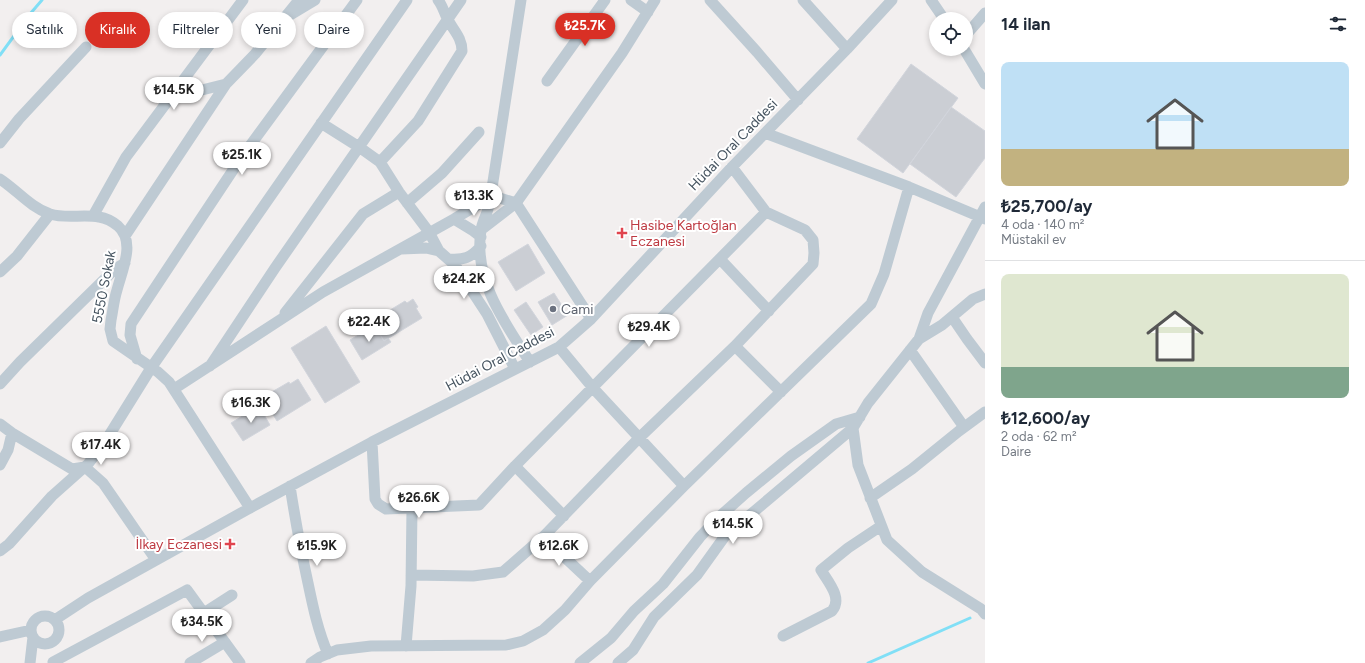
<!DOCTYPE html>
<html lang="tr">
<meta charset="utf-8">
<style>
:root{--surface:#fff;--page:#f6f6f7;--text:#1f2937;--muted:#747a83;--line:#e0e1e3;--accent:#d93025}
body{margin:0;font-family:Figtree,sans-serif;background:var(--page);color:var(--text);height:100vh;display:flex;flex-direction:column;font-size:15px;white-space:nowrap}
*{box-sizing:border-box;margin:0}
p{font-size:13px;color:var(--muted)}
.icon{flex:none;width:22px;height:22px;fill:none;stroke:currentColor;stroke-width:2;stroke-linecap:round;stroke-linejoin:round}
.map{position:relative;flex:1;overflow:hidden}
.details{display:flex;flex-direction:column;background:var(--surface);width:380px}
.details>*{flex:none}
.hud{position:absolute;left:12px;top:12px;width:380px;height:36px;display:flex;gap:8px}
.tools{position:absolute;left:929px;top:12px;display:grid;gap:8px}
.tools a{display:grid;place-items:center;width:44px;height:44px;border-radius:50%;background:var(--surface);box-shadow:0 2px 6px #0003;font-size:20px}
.price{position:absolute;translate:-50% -34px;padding:0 9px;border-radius:14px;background:#fff;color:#222;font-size:13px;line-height:26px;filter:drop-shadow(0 1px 2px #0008)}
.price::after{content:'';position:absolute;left:50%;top:24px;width:12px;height:9px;margin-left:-6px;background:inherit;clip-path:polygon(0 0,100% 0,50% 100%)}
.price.active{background:var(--accent);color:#fff}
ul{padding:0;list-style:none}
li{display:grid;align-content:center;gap:8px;height:212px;padding:0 16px}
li+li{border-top:1px solid var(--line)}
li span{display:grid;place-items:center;height:124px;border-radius:8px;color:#555}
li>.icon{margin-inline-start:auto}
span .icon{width:72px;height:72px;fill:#fffc;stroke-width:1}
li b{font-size:17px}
h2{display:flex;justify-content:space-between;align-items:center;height:48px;padding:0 16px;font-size:17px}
.chip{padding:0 14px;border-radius:18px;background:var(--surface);box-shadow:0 2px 6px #0003;font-size:14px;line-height:36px}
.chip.active{background:var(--accent);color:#fff}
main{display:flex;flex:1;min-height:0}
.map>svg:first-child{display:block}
</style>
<main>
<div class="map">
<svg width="985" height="663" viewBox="0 0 985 663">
<rect width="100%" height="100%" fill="#f2efef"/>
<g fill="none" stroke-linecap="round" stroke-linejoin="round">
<!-- stream -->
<path stroke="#81dff6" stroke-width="3" d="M 0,55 L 30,14 L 42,0
M 868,663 L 970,618"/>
</g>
<!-- building -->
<path fill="#cbced4" stroke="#d2d5dc" d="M 911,64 L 958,98 L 903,173 L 857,139 Z
M 951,107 L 985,131 L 985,158 L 956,197 L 910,164 Z
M 528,244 L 545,273 L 516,291 L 498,262 Z
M 554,293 L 568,315 L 552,325 L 538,302 Z
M 413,299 L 418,307 L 416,308 L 422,318 L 384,341 L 372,321 L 405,301 L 407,303 Z
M 526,302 L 543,327 L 531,335 L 514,310 Z
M 326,326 L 360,382 L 325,403 L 291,348 Z
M 372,327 L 373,330 L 376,328 L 384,341 L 388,338 L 391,342 L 362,360 L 350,340 Z
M 298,379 L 311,400 L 277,421 L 264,400 L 271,395 L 270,393 L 289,382 L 290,384 Z
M 259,406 L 270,425 L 243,441 L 231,423 Z"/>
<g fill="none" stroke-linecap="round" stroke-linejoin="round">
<!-- minor -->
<path stroke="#becad3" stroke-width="11" d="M 521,0 L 492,188 C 490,195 489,202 488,209 C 486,216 482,223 481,230 C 473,280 505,323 530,362
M 631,0 L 648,12
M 710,0 L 757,52 L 798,100
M 803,0 L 847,49
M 931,0 L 944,19
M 290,15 L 315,0
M 966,35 L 985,13
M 964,49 L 985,84
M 547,81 L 605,0
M 170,98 L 226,84
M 321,123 L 359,147 L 380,162 L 399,192 L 429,232 L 439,251
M 765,133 L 909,187 L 985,219
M 0,143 L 19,119 L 86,47
M 380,162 L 418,121 L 462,51 C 462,38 454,31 448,20 C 444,13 443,6 438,0
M 0,179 C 17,190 30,207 50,214 C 66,219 83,214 99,217 C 106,218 112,221 118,226 C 136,242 122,270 117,290 C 114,299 113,310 111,320 L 110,329 L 113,341 L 158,372 L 169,382 L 250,508
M 490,195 L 516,203
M 407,203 L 442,173 L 479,132
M 985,207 L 928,313 L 919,339 L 868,403 L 853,428 L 858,465 L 887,540 L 922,572 L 981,609 L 985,614
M 93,216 L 126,157 L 243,0
M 454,219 L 472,230 L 481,237
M 481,230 L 516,203
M 125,236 L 226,84 L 255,54 L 299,0
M 401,249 L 426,248 L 439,251 L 455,265 L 487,314 L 515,369
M 449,259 C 464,260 471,258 481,246
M 720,259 L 769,311
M 0,272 L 17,256 L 50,214
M 285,313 L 363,214 L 399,192
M 952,317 L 967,339 L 985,363
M 591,319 L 516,203 L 622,53 L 655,0
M 919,339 L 942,325 L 973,299 L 985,294
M 735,346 L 781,392
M 559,347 L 593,388 L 684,486
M 910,350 L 964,427
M 137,359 L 130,335 L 131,324 L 241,158 L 357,0
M 210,366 L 275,268 L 461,0
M 0,384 L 20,362 L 115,269 L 125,263
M 174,389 L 323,292 L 454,219 L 484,201 L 490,195
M 0,424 L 12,433 L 72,469 L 85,467 L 103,483 L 156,560
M 372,442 L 375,499 L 378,504 L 386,509 L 479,505 L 515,466 L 766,212
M 0,465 L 8,450 L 12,433
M 515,466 L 564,516
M 290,486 C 295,518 301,551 308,583 C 313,607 318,631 328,654
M 870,498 L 912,469 L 959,431 L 985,412
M 543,537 L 590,581
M 0,551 L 9,544 L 52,496 L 88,464 L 105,442 L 151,368 L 407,0
M 411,575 L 473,576 L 503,572 L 543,537 L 639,438 L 735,346 L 813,264 L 814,253 L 813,240 L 805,230 L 766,212 L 732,167
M 204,613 L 232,595
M31 630a14 14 0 1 1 28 0a14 14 0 1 1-28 0Z
M 56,619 L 88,598 L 250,508 L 372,442 L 559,347 L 591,319 L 732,167 L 847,49 L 892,0
M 783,636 L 832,611 C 843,598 828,582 821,570 L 848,548 L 881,526
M 0,637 L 31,630
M 406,646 L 411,586 L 412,508
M 53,662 L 187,590 L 240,663
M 30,663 L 33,637
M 190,663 L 225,642
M 311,663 L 320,657 L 337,650 L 371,646 L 506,645 L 523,641 L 543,630 L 565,610 L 590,581 L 684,486 L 871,304 L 884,274 L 909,187
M 580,663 L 611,638 L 634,611 L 663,584 L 700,537 L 719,517 L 746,493 L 791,456 L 836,424 L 860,417
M 618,663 L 633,650 L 654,617 L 697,575 L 725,536 L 853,428"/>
</g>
<!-- markers -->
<g fill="#e0444e" stroke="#fff" stroke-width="1.5">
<path d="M620 227h4v4h4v4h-4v4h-4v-4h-4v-4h4z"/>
<path d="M228 538h4v4h4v4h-4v4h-4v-4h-4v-4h4z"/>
</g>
<circle fill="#6b7280" stroke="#fff" stroke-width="1.5" cx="553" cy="309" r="4"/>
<g text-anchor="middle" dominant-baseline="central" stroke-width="4" stroke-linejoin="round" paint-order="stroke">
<!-- street labels -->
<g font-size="14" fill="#45535f" stroke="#fff">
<text transform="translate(733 145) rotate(-46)">Hüdai Oral Caddesi</text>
<text transform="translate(104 287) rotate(-79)">5550 Sokak</text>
<text transform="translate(500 359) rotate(-28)">Hüdai Oral Caddesi</text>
</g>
<!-- health labels -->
<g font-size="14" fill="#be3a42" stroke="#fff" text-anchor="start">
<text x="630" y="225">Hasibe Kartoğlan<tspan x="630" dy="16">Eczanesi</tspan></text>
<text x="222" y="544" text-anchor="end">İlkay Eczanesi</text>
</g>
<!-- worship labels -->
<g font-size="14" fill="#5b616d" stroke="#fff" text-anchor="start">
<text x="561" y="309">Cami</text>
</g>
</g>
</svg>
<div class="tools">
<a><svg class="icon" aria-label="locate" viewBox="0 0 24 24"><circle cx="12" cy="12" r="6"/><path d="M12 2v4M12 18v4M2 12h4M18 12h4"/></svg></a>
</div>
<b class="price active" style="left:585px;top:47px">₺25.7K</b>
<b class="price" style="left:174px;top:111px">₺14.5K</b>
<b class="price" style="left:242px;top:176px">₺25.1K</b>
<b class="price" style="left:474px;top:217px">₺13.3K</b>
<b class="price" style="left:464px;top:300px">₺24.2K</b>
<b class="price" style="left:369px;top:343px">₺22.4K</b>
<b class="price" style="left:649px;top:348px">₺29.4K</b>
<b class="price" style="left:251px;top:424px">₺16.3K</b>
<b class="price" style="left:101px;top:466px">₺17.4K</b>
<b class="price" style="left:419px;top:519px">₺26.6K</b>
<b class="price" style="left:733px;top:545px">₺14.5K</b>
<b class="price" style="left:317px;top:567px">₺15.9K</b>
<b class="price" style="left:559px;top:567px">₺12.6K</b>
<b class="price" style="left:202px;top:643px">₺34.5K</b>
<div class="hud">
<a class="chip">Satılık</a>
<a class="chip active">Kiralık</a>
<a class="chip">Filtreler</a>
<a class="chip">Yeni</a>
<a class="chip">Daire</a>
</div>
</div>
<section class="details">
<h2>14 ilan<svg class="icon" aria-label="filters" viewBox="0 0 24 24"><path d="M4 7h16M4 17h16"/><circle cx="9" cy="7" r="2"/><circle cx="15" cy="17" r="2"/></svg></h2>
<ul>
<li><span style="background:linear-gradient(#bfe0f5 70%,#c2b280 0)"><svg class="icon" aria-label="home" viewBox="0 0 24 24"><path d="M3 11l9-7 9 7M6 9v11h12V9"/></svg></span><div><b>₺25,700/ay</b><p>4 oda · 140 m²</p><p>Müstakil ev</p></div></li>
<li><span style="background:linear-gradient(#dfe7d0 75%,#7fa58c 0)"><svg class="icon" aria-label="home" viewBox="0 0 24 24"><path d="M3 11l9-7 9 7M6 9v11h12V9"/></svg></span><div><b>₺12,600/ay</b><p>2 oda · 62 m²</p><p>Daire</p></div></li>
</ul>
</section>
</main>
